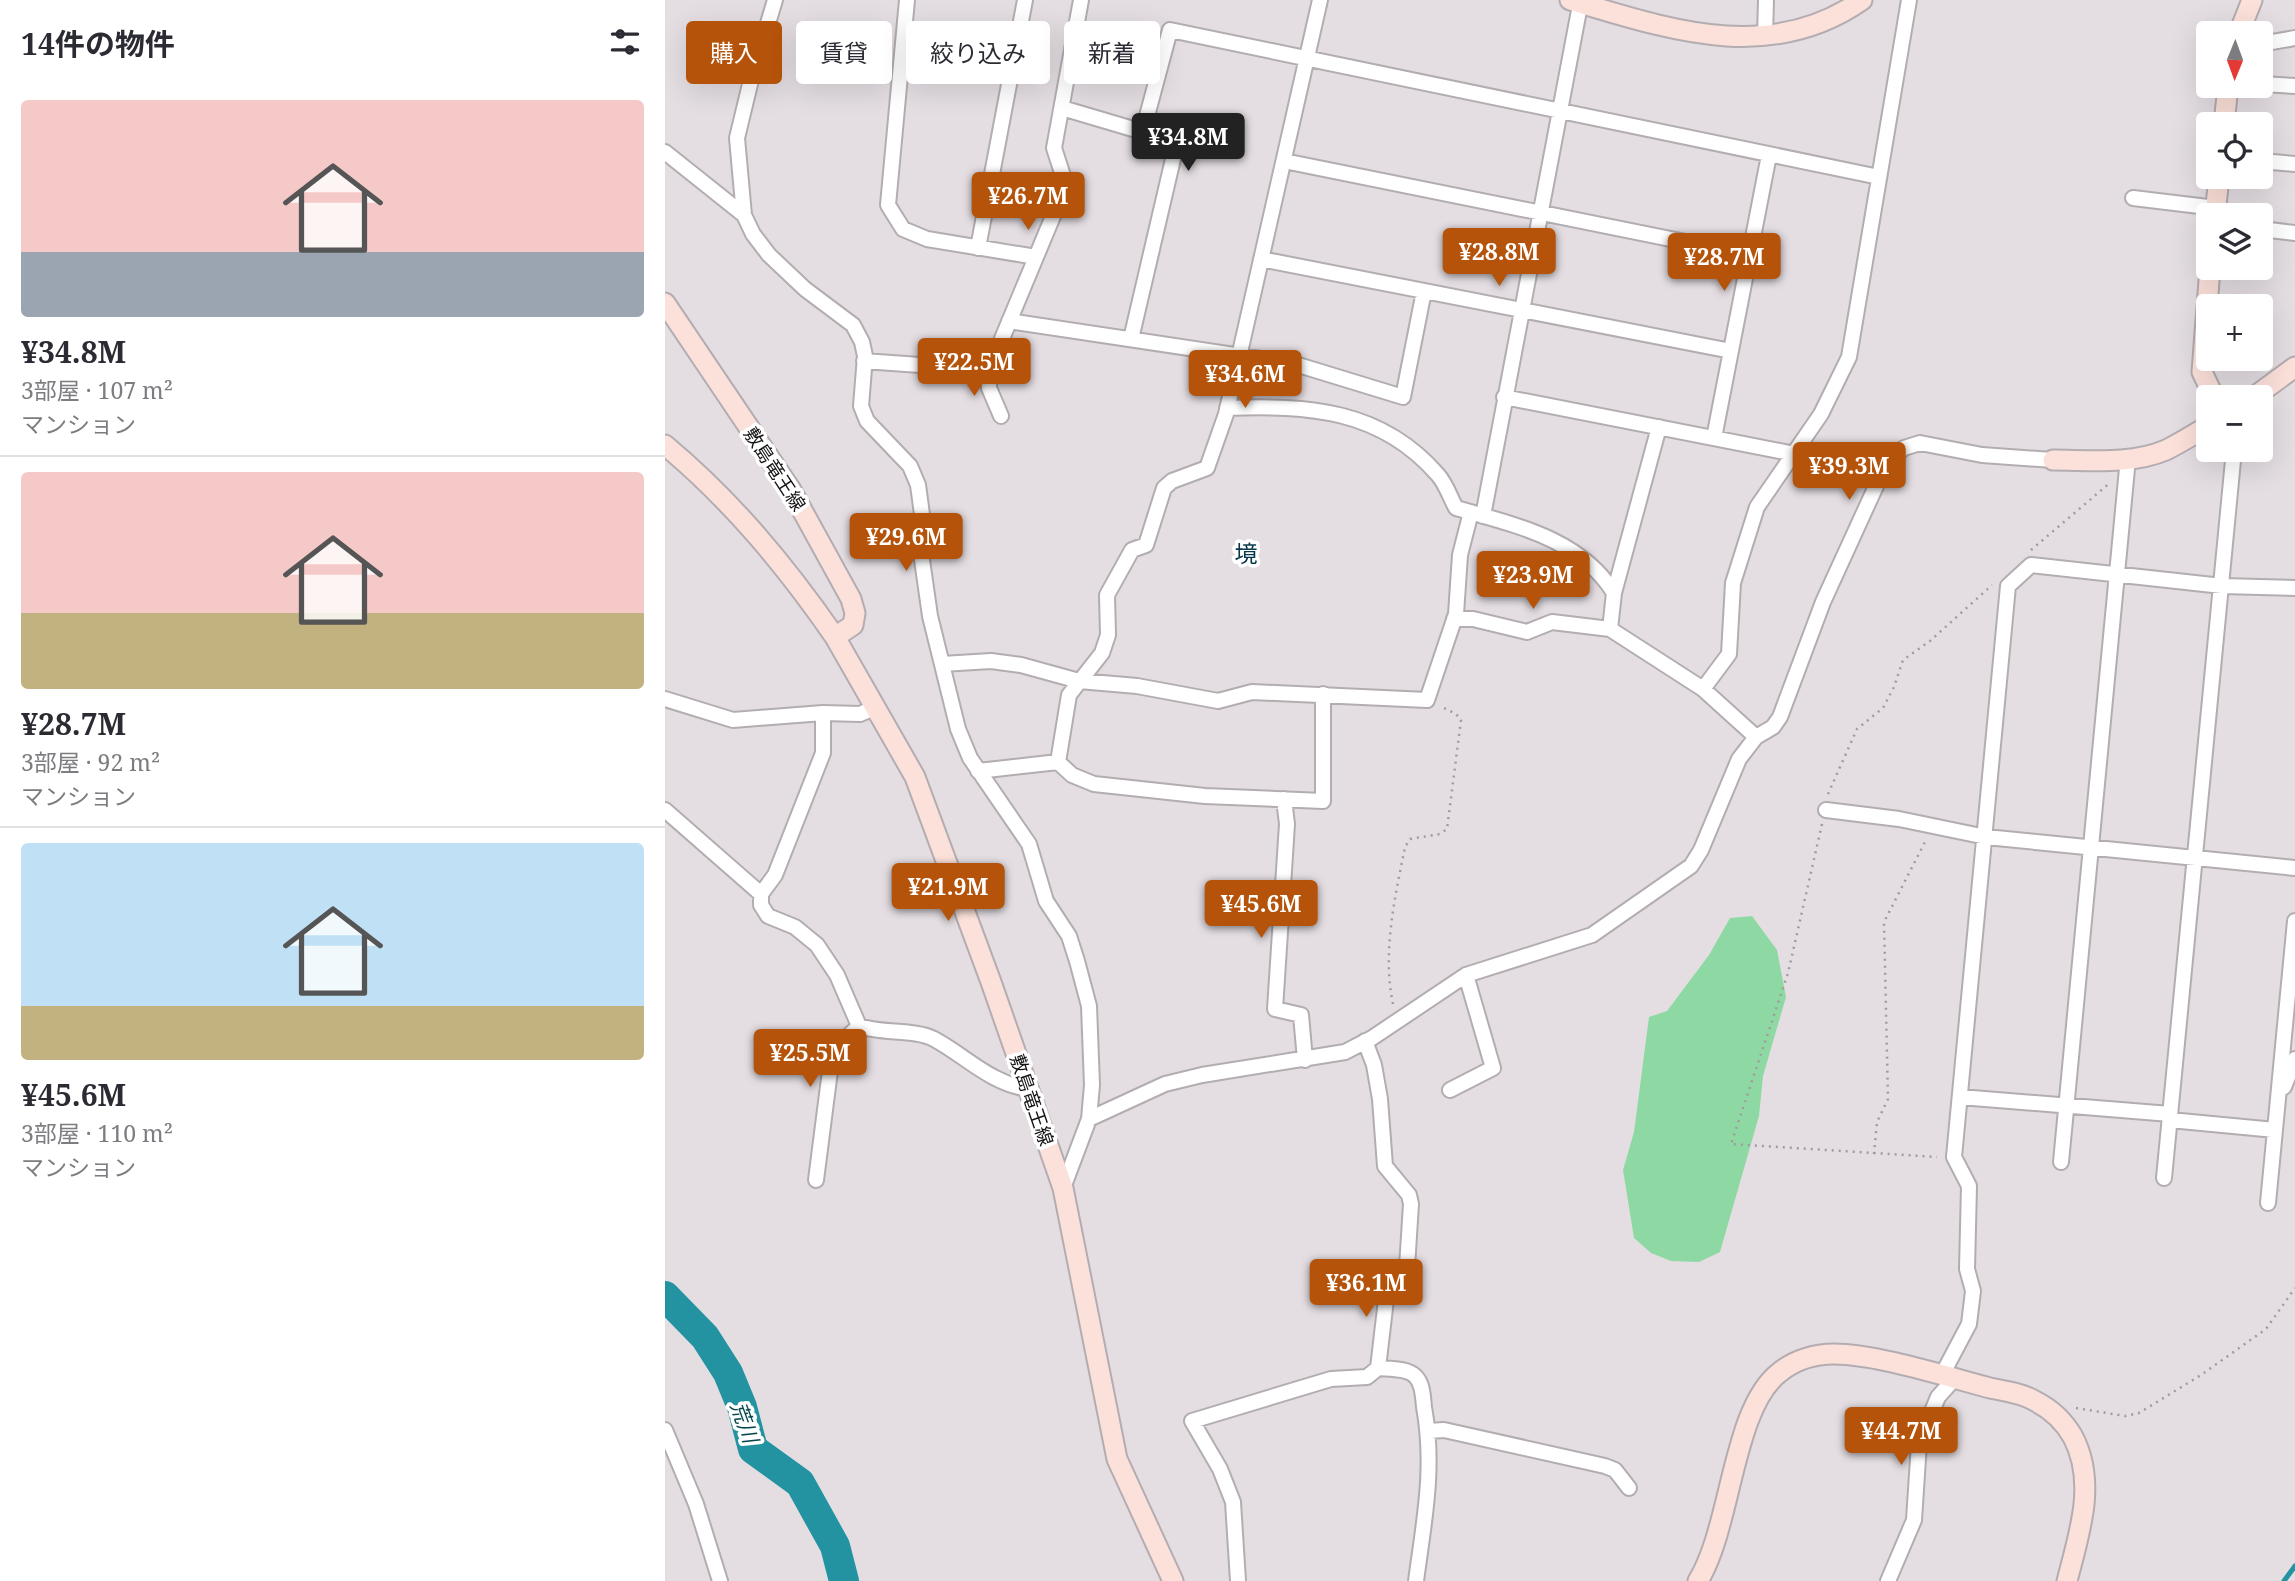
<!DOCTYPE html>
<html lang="ja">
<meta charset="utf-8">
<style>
:root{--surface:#fff;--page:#f2f2f3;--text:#2b2b33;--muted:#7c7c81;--line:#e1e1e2;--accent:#b45309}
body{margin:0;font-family:"Noto Serif","Noto Sans JP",serif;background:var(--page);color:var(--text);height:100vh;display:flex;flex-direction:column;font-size:26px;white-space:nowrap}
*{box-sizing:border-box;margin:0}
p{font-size:23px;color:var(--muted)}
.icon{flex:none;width:38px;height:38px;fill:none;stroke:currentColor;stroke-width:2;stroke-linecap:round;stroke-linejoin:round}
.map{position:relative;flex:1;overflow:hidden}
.drawer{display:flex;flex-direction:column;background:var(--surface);width:665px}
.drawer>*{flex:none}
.banner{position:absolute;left:21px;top:21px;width:665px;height:63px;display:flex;gap:14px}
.needle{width:46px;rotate:181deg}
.fabs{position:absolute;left:1531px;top:21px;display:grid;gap:14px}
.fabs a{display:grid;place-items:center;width:77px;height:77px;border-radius:7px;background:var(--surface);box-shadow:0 7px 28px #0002;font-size:35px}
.price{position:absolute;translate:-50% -60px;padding:0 16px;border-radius:7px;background:var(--accent);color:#fff;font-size:23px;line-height:46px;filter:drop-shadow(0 2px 4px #0008)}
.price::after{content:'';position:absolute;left:50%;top:42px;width:21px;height:16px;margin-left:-10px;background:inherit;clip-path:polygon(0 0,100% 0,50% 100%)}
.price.current{background:#222;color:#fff}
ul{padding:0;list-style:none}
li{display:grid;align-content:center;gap:14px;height:371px;padding:0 21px}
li+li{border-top:2px solid var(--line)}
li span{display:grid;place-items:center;height:217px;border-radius:7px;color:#555}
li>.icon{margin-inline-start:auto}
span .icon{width:126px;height:126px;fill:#fffc;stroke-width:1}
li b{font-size:30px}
h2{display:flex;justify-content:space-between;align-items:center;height:84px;padding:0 21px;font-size:30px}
.tag{padding:0 24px;border-radius:7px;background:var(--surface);box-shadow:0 7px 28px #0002;font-size:24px;line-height:63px}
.tag.current{background:var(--accent);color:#fff}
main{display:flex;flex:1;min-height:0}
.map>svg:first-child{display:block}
</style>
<main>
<section class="drawer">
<h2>14件の物件<svg class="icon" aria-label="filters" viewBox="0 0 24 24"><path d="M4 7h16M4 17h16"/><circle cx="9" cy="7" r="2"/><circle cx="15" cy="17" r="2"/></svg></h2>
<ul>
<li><span style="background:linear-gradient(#f6c9c9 70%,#9aa5b1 0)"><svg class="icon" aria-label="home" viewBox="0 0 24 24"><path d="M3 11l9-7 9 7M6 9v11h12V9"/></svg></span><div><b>¥34.8M</b><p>3部屋 · 107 m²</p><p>マンション</p></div></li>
<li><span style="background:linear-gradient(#f6c9c9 65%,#c2b280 0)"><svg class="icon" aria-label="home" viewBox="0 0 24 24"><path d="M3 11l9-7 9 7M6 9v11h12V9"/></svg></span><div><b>¥28.7M</b><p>3部屋 · 92 m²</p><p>マンション</p></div></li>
<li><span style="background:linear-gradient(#bfe0f5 75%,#c2b280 0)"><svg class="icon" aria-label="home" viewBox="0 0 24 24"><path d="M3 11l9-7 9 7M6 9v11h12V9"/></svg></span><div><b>¥45.6M</b><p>3部屋 · 110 m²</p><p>マンション</p></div></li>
</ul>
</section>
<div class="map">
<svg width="1630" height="1581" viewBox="0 0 1630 1581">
<rect width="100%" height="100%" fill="#e4dee3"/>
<!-- green -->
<path fill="#8ed9a3" d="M 1087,916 L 1112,950 L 1121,997 L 1098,1076 L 1094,1116 L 1055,1252 L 1034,1262 L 1006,1261 L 986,1253 L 969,1238 L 958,1170 L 969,1132 L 984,1017 L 1002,1011 L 1044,955 L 1065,918 Z"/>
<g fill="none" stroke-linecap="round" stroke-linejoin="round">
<!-- stream -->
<path stroke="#2493a1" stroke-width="5" d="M 1619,1581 L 1630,1566"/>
<!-- river -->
<path stroke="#2493a1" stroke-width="30" d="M 0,1296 L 40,1337 L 63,1373 L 77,1407 L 88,1449 L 135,1483 L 170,1546 L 179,1581"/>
<defs>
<path id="street" d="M 110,0 L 86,80 L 72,138 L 79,215 L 88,234 L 104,255 L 140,289 L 188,325 L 197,342 L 200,356 L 196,406 L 202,421 L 245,466 L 253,485 L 259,529 L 257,560 L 265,616 L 293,729 L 305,758 L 364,844 L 381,901 L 404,936 L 412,961 L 424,1006 L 427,1085 L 424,1119 L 398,1188
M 242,0 L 223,205 L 238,229 L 262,239 L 371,257
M 1100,35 L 1101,0
M 1596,44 L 1630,38
M 1596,84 L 1630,86
M 397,108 L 512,142 L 466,339
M 478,131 L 505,30 L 1214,177
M 0,152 L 79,215
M 619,161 L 1085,255
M 1596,161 L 1630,164
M 1468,198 L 1551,208
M 1596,229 L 1630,233
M 313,248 L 360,0
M 596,259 L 1066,351
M 344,321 L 630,364 L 738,397 L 759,291
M 199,361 L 324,370 L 401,185 L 389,148 L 416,0
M 324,370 L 324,388 L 336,416
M 839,397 L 1130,454
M 562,408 C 643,405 716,409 773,475 C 781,484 785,497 791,508 C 849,525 915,538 949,593 L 945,629 L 1038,689 L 1091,737
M 1049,438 L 1104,155
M 818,516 L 916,0
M 949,593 L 994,427
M 789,619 L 808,619 L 862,632 L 887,622 L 945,629
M 277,664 L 326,661 L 356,665 L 414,681 L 472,686 L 553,701 L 587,692 L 762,700 L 791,614 L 795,555 L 806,512
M 1038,689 L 1064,654 L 1068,583 L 1092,507 L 1156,414 L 1184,357 L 1244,0
M 0,699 L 68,720 L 158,713 L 195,714 L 211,707
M 158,713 L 158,753 L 110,875 L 96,894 L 96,905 L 103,916 L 130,927 L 152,945 L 172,975 L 194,1026 C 217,1034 250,1029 269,1039 C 302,1057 325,1083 363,1089
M 393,762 L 404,695 L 437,653 L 443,635 L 442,595 L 467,550 L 481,545 L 499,488 L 507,481 L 542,468 L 561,414 L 655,0
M 313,771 L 393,762 L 407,775 L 429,784 L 540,796 L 658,801 L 658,694
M 619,799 L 622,824 L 610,1009 L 636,1015 L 640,1060
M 0,810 L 96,894
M 1161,810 L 1234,819 L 1321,837 L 1630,868
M 700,1041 L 709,1065 L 715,1099 L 720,1166 L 744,1195 L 746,1204 L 742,1267 L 735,1273 L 724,1274 L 713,1368 C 724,1369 743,1368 750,1376 C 758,1383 758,1397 759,1407 C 770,1468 759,1521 751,1581
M 1619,1087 L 1630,1059
M 785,1090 L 828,1068 L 801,975
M 1295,1097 L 1505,1114
M 424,1119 L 500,1084 L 537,1075 L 680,1052 L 707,1038 L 801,975 L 927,935 L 1026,866 L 1036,850 L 1074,759 L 1091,737 L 1108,727 L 1115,717 L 1158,602 L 1222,462 L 1239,448 L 1255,443 L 1317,455 L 1388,460
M 1505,1120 L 1610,1130
M 1396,1162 L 1463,458
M 1499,1178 L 1569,450
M 151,1180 L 166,1063 L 179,1040 L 194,1026
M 1603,1203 L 1630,921
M 1277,1375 L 1304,1324 L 1308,1291 L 1302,1269 L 1304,1186 L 1289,1157 L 1343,586 L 1366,565 L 1557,586 L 1630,588
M 0,1430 L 31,1504 L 55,1581
M 764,1431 L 779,1430 L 940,1466 L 950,1470 L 964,1488
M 573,1581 L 568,1502 L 555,1469 L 527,1421 L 666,1379 L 702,1377 L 713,1368
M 1223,1581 L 1249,1520 L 1254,1443 L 1273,1397 L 1290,1378"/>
<path id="secondary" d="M 905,0 C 1003,29 1104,65 1197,0
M 1574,33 L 1587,0
M 1559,124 L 1563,86
M 1550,215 L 1554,177
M 1545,268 L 1537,372 L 1549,397
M 0,303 L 126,490 L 186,599 L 190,613 L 188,625 L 170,637 L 250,777 L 326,982 L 398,1188 L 452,1459 L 508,1581
M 1589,397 L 1630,367
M 0,445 C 67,501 120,565 170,637
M 1388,460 C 1424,460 1466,465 1501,450 C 1515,443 1529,434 1544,426
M 1033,1581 C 1067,1526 1067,1408 1115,1372 C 1130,1360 1150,1354 1169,1354 C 1211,1354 1283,1377 1325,1388 C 1339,1391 1357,1393 1370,1401 C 1386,1409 1399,1421 1408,1437 C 1432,1483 1414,1534 1402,1581"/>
</defs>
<!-- street casing -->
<use href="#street" stroke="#b3adb2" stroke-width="18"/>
<!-- secondary casing -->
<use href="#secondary" stroke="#b3adb2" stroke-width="23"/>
<!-- path -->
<path stroke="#a09b9f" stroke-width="2.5" stroke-dasharray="2 5" stroke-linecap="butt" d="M 1366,550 L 1446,482
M 1163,794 L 1192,729 L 1218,708 L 1229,687 L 1238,660 L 1265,641 L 1327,585
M 1157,824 L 1123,973 L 1066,1144 L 1272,1157
M 728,1004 C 717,953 730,897 740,847 L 745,839 L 775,834 L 782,829 L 796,720 L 791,714 L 775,706
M 1209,1154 L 1212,1122 L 1223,1099 L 1219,922 L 1260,842
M 1411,1408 L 1460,1416 L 1474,1413 L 1536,1375 L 1601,1329 L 1630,1288"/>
<!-- street -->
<use href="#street" stroke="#fff" stroke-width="14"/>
<!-- secondary -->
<use href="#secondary" stroke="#fce1da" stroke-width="19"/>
</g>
<g text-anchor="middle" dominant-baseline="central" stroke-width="7" stroke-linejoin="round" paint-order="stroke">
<!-- street labels -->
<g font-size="19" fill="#131113" stroke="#fff">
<text transform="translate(110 469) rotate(57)">敷島竜王線</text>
<text transform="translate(367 1100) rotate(71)">敷島竜王線</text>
</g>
<!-- water labels -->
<g font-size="21" font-style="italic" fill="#07484f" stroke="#fff">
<text transform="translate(80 1422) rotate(70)">荒川</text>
</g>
<!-- quarter labels -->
<g font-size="23" fill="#05384b" stroke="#fff">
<text x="581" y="553">境</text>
</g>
</g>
</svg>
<div class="fabs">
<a><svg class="needle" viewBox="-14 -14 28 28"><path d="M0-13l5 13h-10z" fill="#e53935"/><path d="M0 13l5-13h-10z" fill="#7c7c81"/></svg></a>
<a><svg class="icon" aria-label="locate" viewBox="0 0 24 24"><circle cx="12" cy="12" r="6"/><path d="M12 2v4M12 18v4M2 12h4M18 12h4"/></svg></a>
<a><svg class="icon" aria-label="layers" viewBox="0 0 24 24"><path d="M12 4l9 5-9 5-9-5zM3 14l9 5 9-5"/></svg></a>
<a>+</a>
<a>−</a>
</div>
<b class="price current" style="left:523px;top:173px">¥34.8M</b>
<b class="price" style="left:363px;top:232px">¥26.7M</b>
<b class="price" style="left:834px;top:288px">¥28.8M</b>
<b class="price" style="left:1059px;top:293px">¥28.7M</b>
<b class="price" style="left:309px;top:398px">¥22.5M</b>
<b class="price" style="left:580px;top:410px">¥34.6M</b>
<b class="price" style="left:1184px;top:502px">¥39.3M</b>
<b class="price" style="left:241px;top:573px">¥29.6M</b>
<b class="price" style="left:868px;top:611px">¥23.9M</b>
<b class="price" style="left:283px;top:923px">¥21.9M</b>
<b class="price" style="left:596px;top:940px">¥45.6M</b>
<b class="price" style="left:145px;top:1089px">¥25.5M</b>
<b class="price" style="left:701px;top:1319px">¥36.1M</b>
<b class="price" style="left:1236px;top:1467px">¥44.7M</b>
<div class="banner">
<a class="tag current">購入</a>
<a class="tag">賃貸</a>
<a class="tag">絞り込み</a>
<a class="tag">新着</a>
</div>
</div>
</main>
